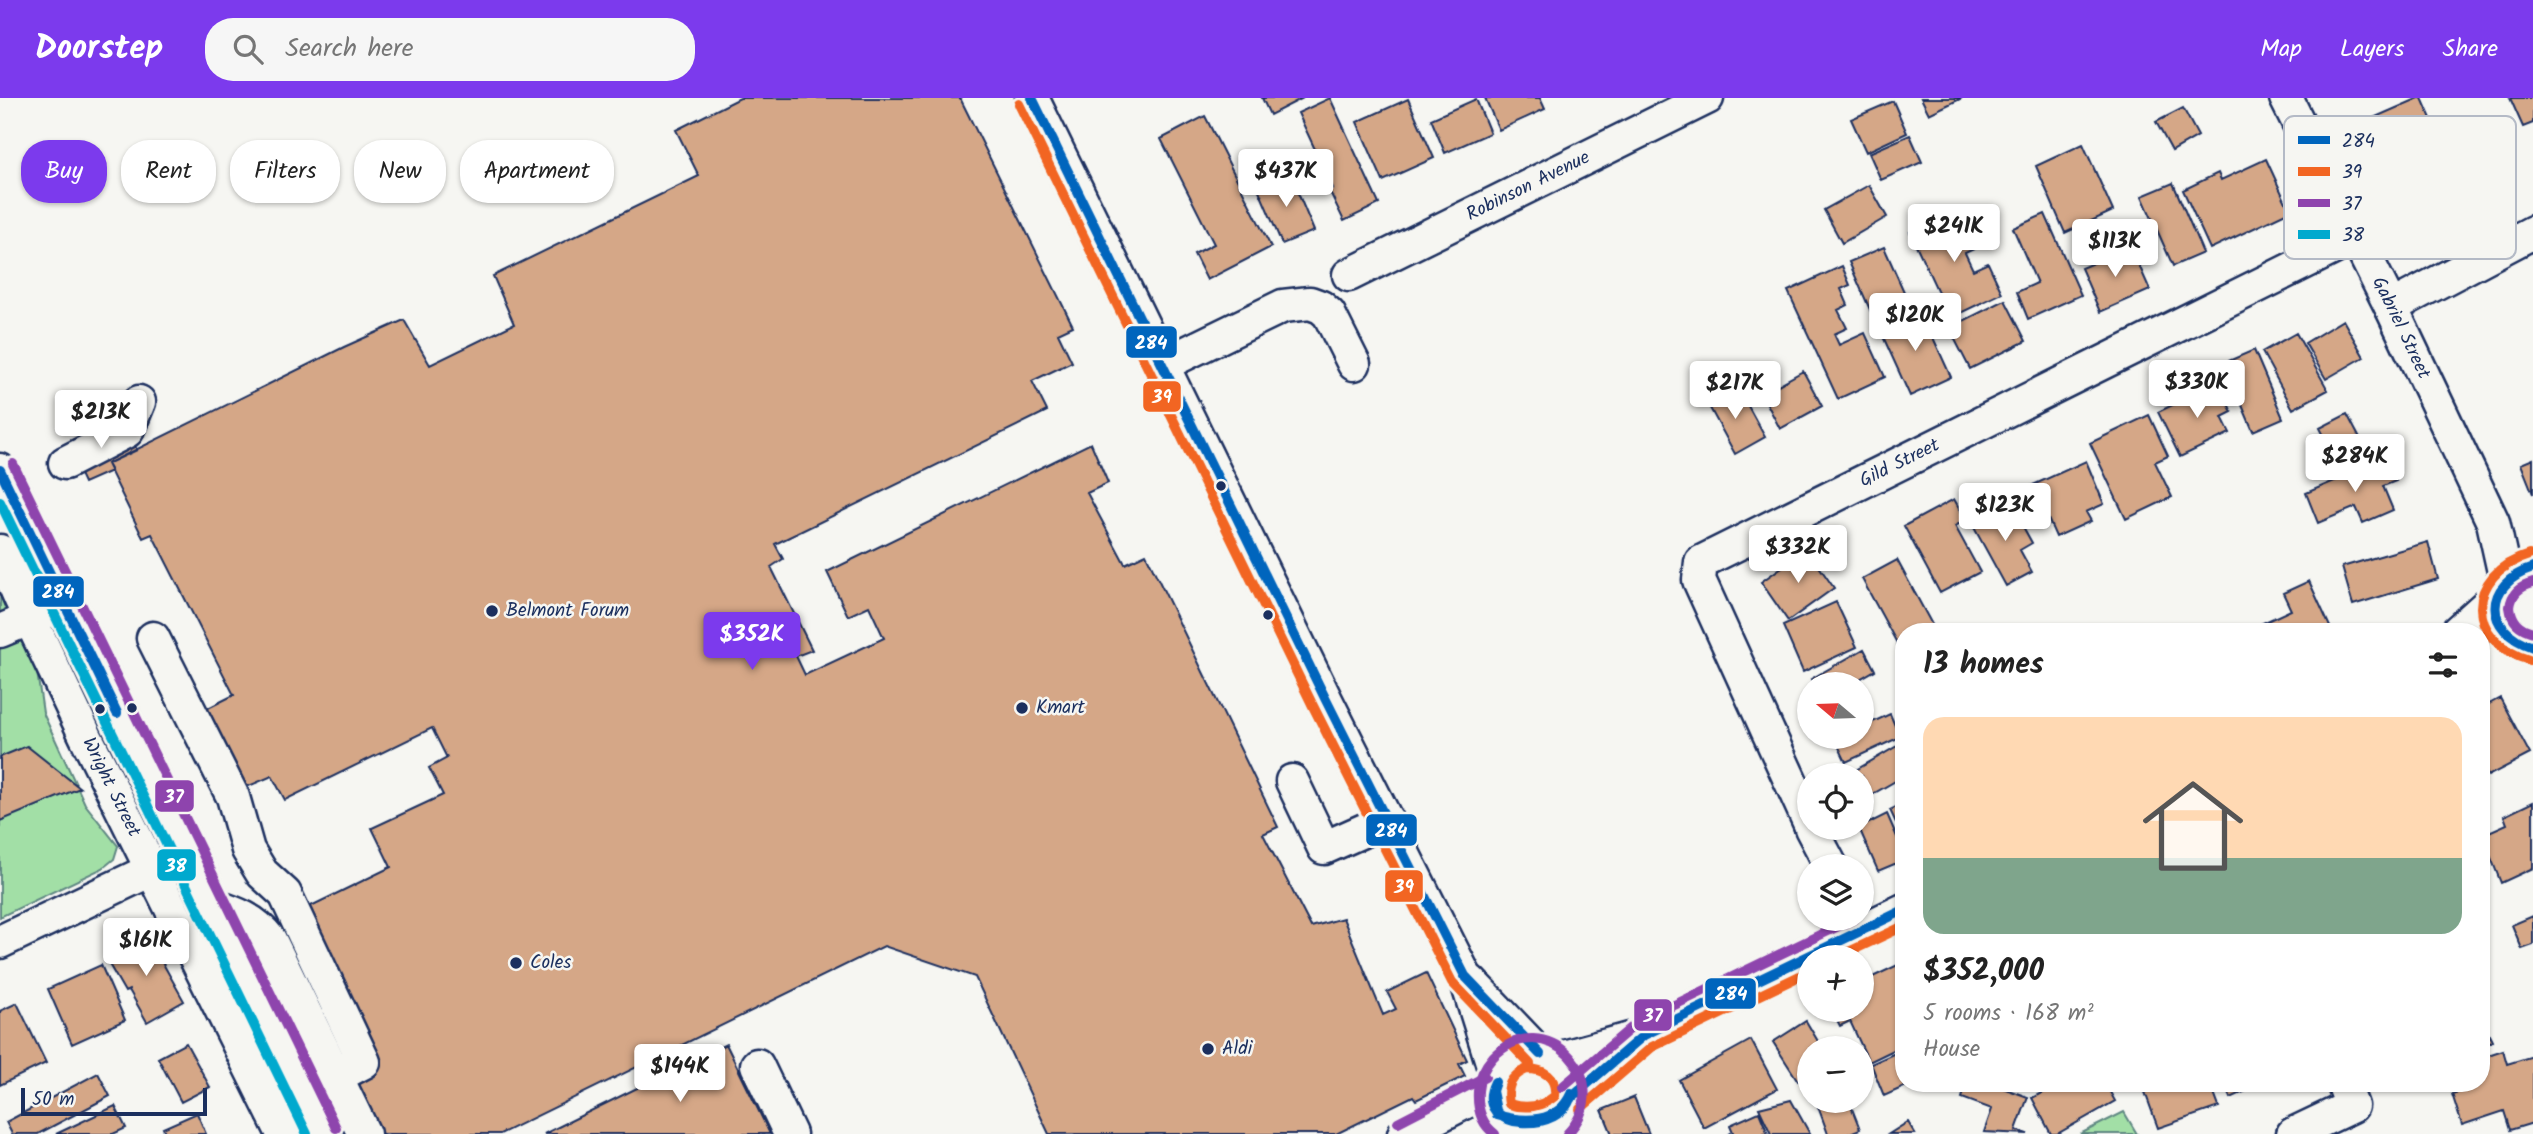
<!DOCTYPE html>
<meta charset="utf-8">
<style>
:root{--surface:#fff;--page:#f6f6f6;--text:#222;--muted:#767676;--accent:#7c3aed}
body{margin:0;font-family:Kalam,sans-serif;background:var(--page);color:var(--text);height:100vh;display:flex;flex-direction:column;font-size:26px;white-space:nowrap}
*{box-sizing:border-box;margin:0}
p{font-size:23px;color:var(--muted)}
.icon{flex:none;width:38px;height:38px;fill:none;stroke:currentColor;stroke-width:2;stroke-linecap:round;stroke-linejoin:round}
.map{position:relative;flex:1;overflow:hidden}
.side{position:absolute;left:1895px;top:525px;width:595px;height:469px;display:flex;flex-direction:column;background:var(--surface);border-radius:28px;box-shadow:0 2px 5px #0004}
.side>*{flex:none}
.guide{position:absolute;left:21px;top:42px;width:665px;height:63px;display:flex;gap:14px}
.needle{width:46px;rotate:289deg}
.fabs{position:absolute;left:1797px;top:574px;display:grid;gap:14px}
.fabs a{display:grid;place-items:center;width:77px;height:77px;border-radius:50%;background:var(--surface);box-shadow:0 2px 5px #0004;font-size:35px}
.scale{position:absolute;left:21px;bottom:18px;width:186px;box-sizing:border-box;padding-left:7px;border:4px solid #1b2f5e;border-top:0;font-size:19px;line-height:24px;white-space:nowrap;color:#1b2f5e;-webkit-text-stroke:5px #f6f6f2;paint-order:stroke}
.price{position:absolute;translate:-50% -60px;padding:0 16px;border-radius:7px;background:#fff;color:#222;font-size:23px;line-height:46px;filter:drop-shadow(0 2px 4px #0008)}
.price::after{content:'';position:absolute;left:50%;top:42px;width:21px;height:16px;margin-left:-10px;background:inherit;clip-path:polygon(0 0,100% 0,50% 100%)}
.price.active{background:var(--accent);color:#fff}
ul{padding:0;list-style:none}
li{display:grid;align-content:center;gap:14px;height:371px;padding:0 28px}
li span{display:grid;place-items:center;height:217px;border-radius:21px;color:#555}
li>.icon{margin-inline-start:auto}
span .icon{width:126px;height:126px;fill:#fffc;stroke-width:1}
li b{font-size:30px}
h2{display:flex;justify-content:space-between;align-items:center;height:84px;padding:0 28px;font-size:30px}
.pill{padding:0 24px;border-radius:28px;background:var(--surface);box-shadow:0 2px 5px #0004;font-size:24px;line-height:63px}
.pill.active{background:var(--accent);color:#fff}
header{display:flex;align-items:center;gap:42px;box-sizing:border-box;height:98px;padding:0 35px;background:var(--accent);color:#fff}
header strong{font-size:33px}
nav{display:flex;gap:38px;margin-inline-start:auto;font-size:24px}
.search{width:490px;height:63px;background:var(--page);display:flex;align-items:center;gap:18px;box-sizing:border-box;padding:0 24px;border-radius:28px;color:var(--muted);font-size:26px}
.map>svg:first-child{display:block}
</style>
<header>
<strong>Doorstep</strong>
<div class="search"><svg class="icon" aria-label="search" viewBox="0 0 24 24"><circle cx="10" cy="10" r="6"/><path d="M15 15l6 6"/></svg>Search here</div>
<nav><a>Map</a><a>Layers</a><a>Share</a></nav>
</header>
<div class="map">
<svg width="2533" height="1036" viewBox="0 0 2533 1036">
<rect width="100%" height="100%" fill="#f6f6f2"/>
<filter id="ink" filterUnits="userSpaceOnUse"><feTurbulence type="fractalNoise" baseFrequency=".0143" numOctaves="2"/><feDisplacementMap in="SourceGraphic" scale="14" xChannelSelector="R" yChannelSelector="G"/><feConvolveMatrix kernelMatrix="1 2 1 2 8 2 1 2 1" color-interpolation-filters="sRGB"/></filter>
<g filter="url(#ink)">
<!-- green -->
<path fill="#a2dfa6" stroke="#5e8782" stroke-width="2" d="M 0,487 L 35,560 L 43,615 L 85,706 L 118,748 L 114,761 L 103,770 L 0,819 Z
M 2124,1014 L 2137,1036 L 2080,1036 Z"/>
<!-- building -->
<path fill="#d5a787" stroke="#1b2f5e" stroke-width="2" d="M 740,0 L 960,0 L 1073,228 L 1058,235 L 1072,264 L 1032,283 L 1047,313 L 775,446 L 783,461 L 771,469 L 812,552 L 796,558 L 805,577 L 884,540 L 869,508 L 848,518 L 827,474 L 1091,345 L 1108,385 L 1087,395 L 1125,466 L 1146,456 L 1278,729 L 1263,736 L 1311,829 L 1343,820 L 1383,917 L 1396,911 L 1387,894 L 1426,875 L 1467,962 L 1459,966 L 1465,978 L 1416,1002 L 1413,998 L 1336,1036 L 1049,1036 L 975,879 L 884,848 L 500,1036 L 355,1036 L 272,827 L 391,769 L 372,730 L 443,697 L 429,670 L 447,660 L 432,630 L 285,702 L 272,678 L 249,688 L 242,686 L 206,611 L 234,597 L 152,436 L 143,440 L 107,366 L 344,249 L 404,222 L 430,267 L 514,226 L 493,178 L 699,78 L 676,32 Z
M 1262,0 L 1303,0 L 1270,17 Z
M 1330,0 L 1379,106 L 1344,123 L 1329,92 L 1333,90 L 1298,15 Z
M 1485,0 L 1540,0 L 1545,11 L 1499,32 Z
M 1921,0 L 1962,0 L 1929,16 Z
M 2419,0 L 2422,0 L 2437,34 L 2412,45 L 2427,81 L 2444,73 L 2464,120 L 2414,142 L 2364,24 Z
M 2510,0 L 2533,0 L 2533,25 L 2523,29 Z
M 1408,1 L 1434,60 L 1383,83 L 1357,24 Z
M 1476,1 L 1490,35 L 1445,55 L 1431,21 Z
M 1893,3 L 1907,35 L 1866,54 L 1851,21 Z
M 2183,10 L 2198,38 L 2172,53 L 2156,24 Z
M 1205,18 L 1271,149 L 1207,182 L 1194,156 L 1214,146 L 1161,41 Z
M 1910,37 L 1922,64 L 1881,82 L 1869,55 Z
M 2083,46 L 2113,113 L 2065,135 L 2036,68 Z
M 2266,61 L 2290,113 L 2210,151 L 2183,92 L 2218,75 L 2221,82 Z
M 1290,76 L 1314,133 L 1282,146 L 1258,90 Z
M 2173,85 L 2203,155 L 2173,168 L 2142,98 Z
M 1869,87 L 1887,119 L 1842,145 L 1824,112 Z
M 1958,111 L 1976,150 L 1965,155 L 1973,172 L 1988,165 L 2002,195 L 1950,220 L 1910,134 Z
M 2045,116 L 2081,197 L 2028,221 L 2017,194 L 2037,185 L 2013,130 Z
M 1884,149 L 1913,214 L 1878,230 L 1849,164 Z
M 2131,149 L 2150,192 L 2100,214 L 2081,170 Z
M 1842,168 L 1850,187 L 1841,191 L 1848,207 L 1838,212 L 1847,230 L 1834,236 L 1839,247 L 1865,235 L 1885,279 L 1838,301 L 1788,193 Z
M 2005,202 L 2026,243 L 1970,271 L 1949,230 Z
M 1921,213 L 1951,279 L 1910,298 L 1880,232 Z
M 2343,222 L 2364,259 L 2326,281 L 2305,245 Z
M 2296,235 L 2328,292 L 2293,311 L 2262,254 Z
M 2254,252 L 2283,320 L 2253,333 L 2224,265 Z
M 1803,273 L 1822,308 L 1780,331 L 1762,296 Z
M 2218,285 L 2232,314 L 2222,319 L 2230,335 L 2180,359 L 2158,314 Z
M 1722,292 L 1729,305 L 1742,297 L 1765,339 L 1735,356 L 1705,301 Z
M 2347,316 L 2368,356 L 2341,371 L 2320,330 Z
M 2149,317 L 2168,358 L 2155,364 L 2172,399 L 2126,421 L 2090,345 Z
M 121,320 L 137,352 L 107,366 L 111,373 L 84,385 L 66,346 Z
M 2386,361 L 2396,383 L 2383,388 L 2393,412 L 2363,425 L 2356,409 L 2318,425 L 2306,395 Z
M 2533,361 L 2533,396 L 2521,366 Z
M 2086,363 L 2104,406 L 2086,414 L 2091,423 L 2056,439 L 2033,387 Z
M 1954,401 L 1966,422 L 1955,428 L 1980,474 L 1940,495 L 1904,428 Z
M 2010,405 L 2032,445 L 2020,452 L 2032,474 L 2006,488 L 1972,426 Z
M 2428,444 L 2438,481 L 2353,507 L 2342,469 Z
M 1807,451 L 1834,490 L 1788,523 L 1761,484 Z
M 1897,462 L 1936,534 L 1904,534 L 1904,558 L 1862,481 Z
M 2309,483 L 2331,531 L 2325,534 L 2256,534 L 2254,529 L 2291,512 L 2283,495 Z
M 1836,504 L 1857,549 L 1803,574 L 1783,528 Z
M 1864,551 L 1875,572 L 1851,586 L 1814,586 L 1811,581 Z
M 2500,600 L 2530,656 L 2488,678 L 2482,666 L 2482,610 Z
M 1890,616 L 1900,639 L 1846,664 L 1835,641 L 1862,639 L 1862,629 Z
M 1904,644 L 1904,678 L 1864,701 L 1862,677 L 1849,676 Z
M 27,648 L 80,690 L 0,723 L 0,659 Z
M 2533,704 L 2533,770 L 2501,785 L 2482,737 L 2507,726 L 2504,718 Z
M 1904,705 L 1904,742 L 1890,712 Z
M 1887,716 L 1904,755 L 1904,762 L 1878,773 L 1859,730 Z
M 2533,818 L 2533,847 L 2522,851 L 2512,827 Z
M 147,837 L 184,903 L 147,924 L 129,892 L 125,894 L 106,861 Z
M 1904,864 L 1904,947 L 1869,964 L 1850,923 L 1840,928 L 1832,912 L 1862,912 L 1862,884 Z
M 101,867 L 125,922 L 72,946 L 48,891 Z
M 17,905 L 46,965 L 0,987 L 0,913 Z
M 1806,923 L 1822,950 L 1810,950 L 1810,976 L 1798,983 L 1773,944 Z
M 2482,923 L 2492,943 L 2482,949 Z
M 1751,942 L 1777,991 L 1704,1030 L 1679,982 Z
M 186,945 L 210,989 L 181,1004 L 158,960 Z
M 726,946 L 770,1036 L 544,1036 Z
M 1904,951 L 1904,985 L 1913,985 L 1884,998 L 1871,966 Z
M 2503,952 L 2507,966 L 2533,958 L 2533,1025 L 2510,1032 L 2504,1013 L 2462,1027 L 2452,996 L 2480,987 L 2482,959 Z
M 98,975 L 110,998 L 38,1036 L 12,1036 L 6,1024 Z
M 1967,985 L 1989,985 L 2028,999 L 2016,1032 L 2028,1036 L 1984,1034 L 1992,1011 L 1962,1000 Z
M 2060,985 L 2105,985 L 2115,1003 L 2057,1036 L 2051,1036 L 2032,1000 Z
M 2171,985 L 2210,985 L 2219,1009 L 2158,1030 L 2145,994 Z
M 2225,985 L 2263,985 L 2231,1000 Z
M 1634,999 L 1649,1036 L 1612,1036 L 1602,1012 Z
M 1791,1002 L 1810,1036 L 1771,1036 L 1759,1010 Z
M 1816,1003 L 1849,1003 L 1860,1031 L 1848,1036 L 1828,1036 Z
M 115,1008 L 126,1030 L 113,1036 L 56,1036 Z
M 1759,1014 L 1768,1036 L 1729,1036 L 1733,1034 L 1730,1027 Z
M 197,1015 L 206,1036 L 166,1036 L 163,1030 Z
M 1908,1024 L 1915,1036 L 1889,1036 Z"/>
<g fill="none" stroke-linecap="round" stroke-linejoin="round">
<defs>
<g id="minor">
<path d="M 1032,0 L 1326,602 L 1465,878 L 1496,977"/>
<path id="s1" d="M 2286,0 L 2391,209 L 2493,424 L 2506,483"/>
<path id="s2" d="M 1349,177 L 1707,0"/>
<path d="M 2391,209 L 2533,134"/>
<path d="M 1164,266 L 1283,208 L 1310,205 L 1321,209 L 1329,216 L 1354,266"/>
<path d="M 65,365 L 127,333 L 139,304"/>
<path d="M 0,372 L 323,1036"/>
<path id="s3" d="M 0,453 L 21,502 L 86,639 L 283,1036"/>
<path d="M 2533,470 C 2483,477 2483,542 2533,549"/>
<path d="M 0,533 L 48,513"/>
<path d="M 2457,534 L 2496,499"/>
<path d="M 153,540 L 233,699 L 248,752 L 262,775 L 285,796 L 364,964 L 303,996 L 293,1015"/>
<path d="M 1292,683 L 1324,750 L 1387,722"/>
<path id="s4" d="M 1810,726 L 1699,482 L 1701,464 L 2354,140"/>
<path d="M 1811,730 L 1831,768"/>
<path d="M 212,807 C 236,815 254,821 270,842 L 364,1036"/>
<path d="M 0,844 L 170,763"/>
<path d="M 1471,884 L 1540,956"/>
<circle cx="1531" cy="996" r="40"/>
<path d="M 1553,962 L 1644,937 L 1904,812"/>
<path d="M 757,967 L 790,1036"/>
<path d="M 1571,1000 L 1638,943"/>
<path d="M 1404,1036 L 1491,991"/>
<path d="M 2293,1036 L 2352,1008 L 2343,985"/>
</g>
</defs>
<!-- minor casing -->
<use href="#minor" stroke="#1b2f5e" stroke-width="37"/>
<!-- minor -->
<use href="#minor" stroke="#f6f6f2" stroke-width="32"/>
<defs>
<path id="bus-1" d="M 1032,0 L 1326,602 L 1465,878 L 1540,956
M 0,372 L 117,615
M 2533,470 C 2483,486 2483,533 2533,549
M 1495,984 L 1492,993 L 1497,1017 C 1524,1025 1558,1026 1571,996
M 1495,984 C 1470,1035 1566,1036 1571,996
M 1571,1000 L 1644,937 L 1904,812"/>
<path id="bus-2" d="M 1019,6 L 1313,608 L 1452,884 L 1530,966
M 2529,457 C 2465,476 2465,543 2529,562
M 1838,859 L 1904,828
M 1527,971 C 1544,971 1557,979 1555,998 C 1542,1009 1525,1011 1509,1006 C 1506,989 1510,978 1527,971 Z
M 1580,1011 L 1652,949 L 1810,873"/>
<path id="bus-3" d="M 13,366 L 336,1030
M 2533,485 C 2519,489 2512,495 2510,509 C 2512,524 2519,530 2533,534
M 1562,989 L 1637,925 L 1853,821
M 1398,1024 L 1485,979
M 1495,1036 C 1481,1026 1477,1010 1478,993 C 1479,980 1484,969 1493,959 C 1544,906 1619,982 1567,1036"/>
<path id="bus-4" d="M 0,404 L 307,1036"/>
</defs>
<!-- bus-1 casing -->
<use href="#bus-1" stroke="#f6f6f2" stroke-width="16"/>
<!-- bus-2 casing -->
<use href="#bus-2" stroke="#f6f6f2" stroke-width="16"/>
<!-- bus-3 casing -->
<use href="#bus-3" stroke="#f6f6f2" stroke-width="16"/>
<!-- bus-4 casing -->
<use href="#bus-4" stroke="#f6f6f2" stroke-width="16"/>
<!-- bus-1 -->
<use href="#bus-1" stroke="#0065bd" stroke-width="10"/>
<!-- bus-2 -->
<use href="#bus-2" stroke="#f26522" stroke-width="10"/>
<!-- bus-3 -->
<use href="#bus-3" stroke="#8e44ad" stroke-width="10"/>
<!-- bus-4 -->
<use href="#bus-4" stroke="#00a9ce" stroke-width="10"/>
</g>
</g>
<!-- markers -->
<g fill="#1b2f5e" stroke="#f6f6f2" stroke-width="2.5">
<circle cx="1221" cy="388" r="6"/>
<circle cx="492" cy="513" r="7"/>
<circle cx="1268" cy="517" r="6"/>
<circle cx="132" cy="610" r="6"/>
<circle cx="1022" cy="610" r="7"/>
<circle cx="100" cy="611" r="6"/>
<circle cx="516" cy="865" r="7"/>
<circle cx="1208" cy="951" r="7"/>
</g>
<g text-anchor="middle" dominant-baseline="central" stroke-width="5" stroke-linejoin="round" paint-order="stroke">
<!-- street labels -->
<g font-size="19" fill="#1b2f5e" stroke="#f6f6f2">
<text stroke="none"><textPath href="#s2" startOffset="200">Robinson Avenue</textPath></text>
<text stroke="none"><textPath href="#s1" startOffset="257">Gabriel Street</textPath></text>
<text stroke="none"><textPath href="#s4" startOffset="508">Gild Street</textPath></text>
<text stroke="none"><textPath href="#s3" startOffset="261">Wright Street</textPath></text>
</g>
<!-- poi labels -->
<g font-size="19" fill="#1b2f5e" stroke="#f6f6f2" text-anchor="start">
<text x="506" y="513">Belmont Forum</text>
<text x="1036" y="610">Kmart</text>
<text x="530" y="865">Coles</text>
<text x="1222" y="951">Aldi</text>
</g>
</g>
<!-- legend -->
<rect x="2284" y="18" width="232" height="143" rx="10" fill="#f6f6f2" stroke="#b4bac6" stroke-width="2"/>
<rect x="2298" y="38" width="32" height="8" fill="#0065bd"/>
<rect x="2298" y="69" width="32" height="9" fill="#f26522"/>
<rect x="2298" y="101" width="32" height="8" fill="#8e44ad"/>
<rect x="2298" y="132" width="32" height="9" fill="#00a9ce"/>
<g font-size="19" fill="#1b2f5e">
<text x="2342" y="49">284</text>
<text x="2342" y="80">39</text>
<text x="2342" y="112">37</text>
<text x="2342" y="143">38</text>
</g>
<g stroke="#f6f6f2" stroke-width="2.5">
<rect x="1125" y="227" width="53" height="34" rx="7" fill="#0065bd"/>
<rect x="1142" y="282" width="40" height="33" rx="7" fill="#f26522"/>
<rect x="32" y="477" width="53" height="33" rx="7" fill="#0065bd"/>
<rect x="154" y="681" width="41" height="34" rx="7" fill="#8e44ad"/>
<rect x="1365" y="715" width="53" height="34" rx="7" fill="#0065bd"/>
<rect x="156" y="750" width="41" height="34" rx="7" fill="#00a9ce"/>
<rect x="1384" y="771" width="40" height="34" rx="7" fill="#f26522"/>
<rect x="1704" y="879" width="53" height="33" rx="7" fill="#0065bd"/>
<rect x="1633" y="900" width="40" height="34" rx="7" fill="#8e44ad"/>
</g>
<g font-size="19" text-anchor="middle" font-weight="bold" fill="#fff">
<text x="1151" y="251">284</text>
<text x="1162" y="305">39</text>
<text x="58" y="500">284</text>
<text x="174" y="705">37</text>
<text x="1391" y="739">284</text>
<text x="176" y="774">38</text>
<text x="1404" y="795">39</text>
<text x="1731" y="902">284</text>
<text x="1653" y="924">37</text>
</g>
</svg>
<div class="fabs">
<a><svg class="needle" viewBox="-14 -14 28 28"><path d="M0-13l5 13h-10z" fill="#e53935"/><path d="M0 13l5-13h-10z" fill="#767676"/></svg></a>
<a><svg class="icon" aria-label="locate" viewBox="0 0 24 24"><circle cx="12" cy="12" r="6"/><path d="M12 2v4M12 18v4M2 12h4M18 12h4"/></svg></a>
<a><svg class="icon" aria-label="layers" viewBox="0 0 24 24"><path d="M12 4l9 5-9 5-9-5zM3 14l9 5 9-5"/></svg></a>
<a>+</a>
<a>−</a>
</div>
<div class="scale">50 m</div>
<b class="price" style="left:1286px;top:111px">$437K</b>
<b class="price" style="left:1954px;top:166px">$241K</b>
<b class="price" style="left:2115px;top:181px">$113K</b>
<b class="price" style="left:1915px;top:255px">$120K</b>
<b class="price" style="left:2197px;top:322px">$330K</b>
<b class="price" style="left:1735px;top:323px">$217K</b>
<b class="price" style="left:101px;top:352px">$213K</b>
<b class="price" style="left:2355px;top:396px">$284K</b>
<b class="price" style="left:2005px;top:445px">$123K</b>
<b class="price" style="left:1798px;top:487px">$332K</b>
<b class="price active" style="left:752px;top:574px">$352K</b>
<b class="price" style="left:146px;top:880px">$161K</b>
<b class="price" style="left:680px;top:1006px">$144K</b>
<div class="guide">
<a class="pill active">Buy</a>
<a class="pill">Rent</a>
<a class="pill">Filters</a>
<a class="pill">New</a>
<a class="pill">Apartment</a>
</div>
<section class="side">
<h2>13 homes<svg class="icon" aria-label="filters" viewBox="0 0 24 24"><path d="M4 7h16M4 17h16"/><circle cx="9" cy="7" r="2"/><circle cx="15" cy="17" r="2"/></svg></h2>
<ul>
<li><span style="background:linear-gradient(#ffd9b3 65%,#7fa58c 0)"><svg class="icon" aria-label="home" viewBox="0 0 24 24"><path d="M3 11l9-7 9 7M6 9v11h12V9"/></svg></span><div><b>$352,000</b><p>5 rooms · 168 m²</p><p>House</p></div></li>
</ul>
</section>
</div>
